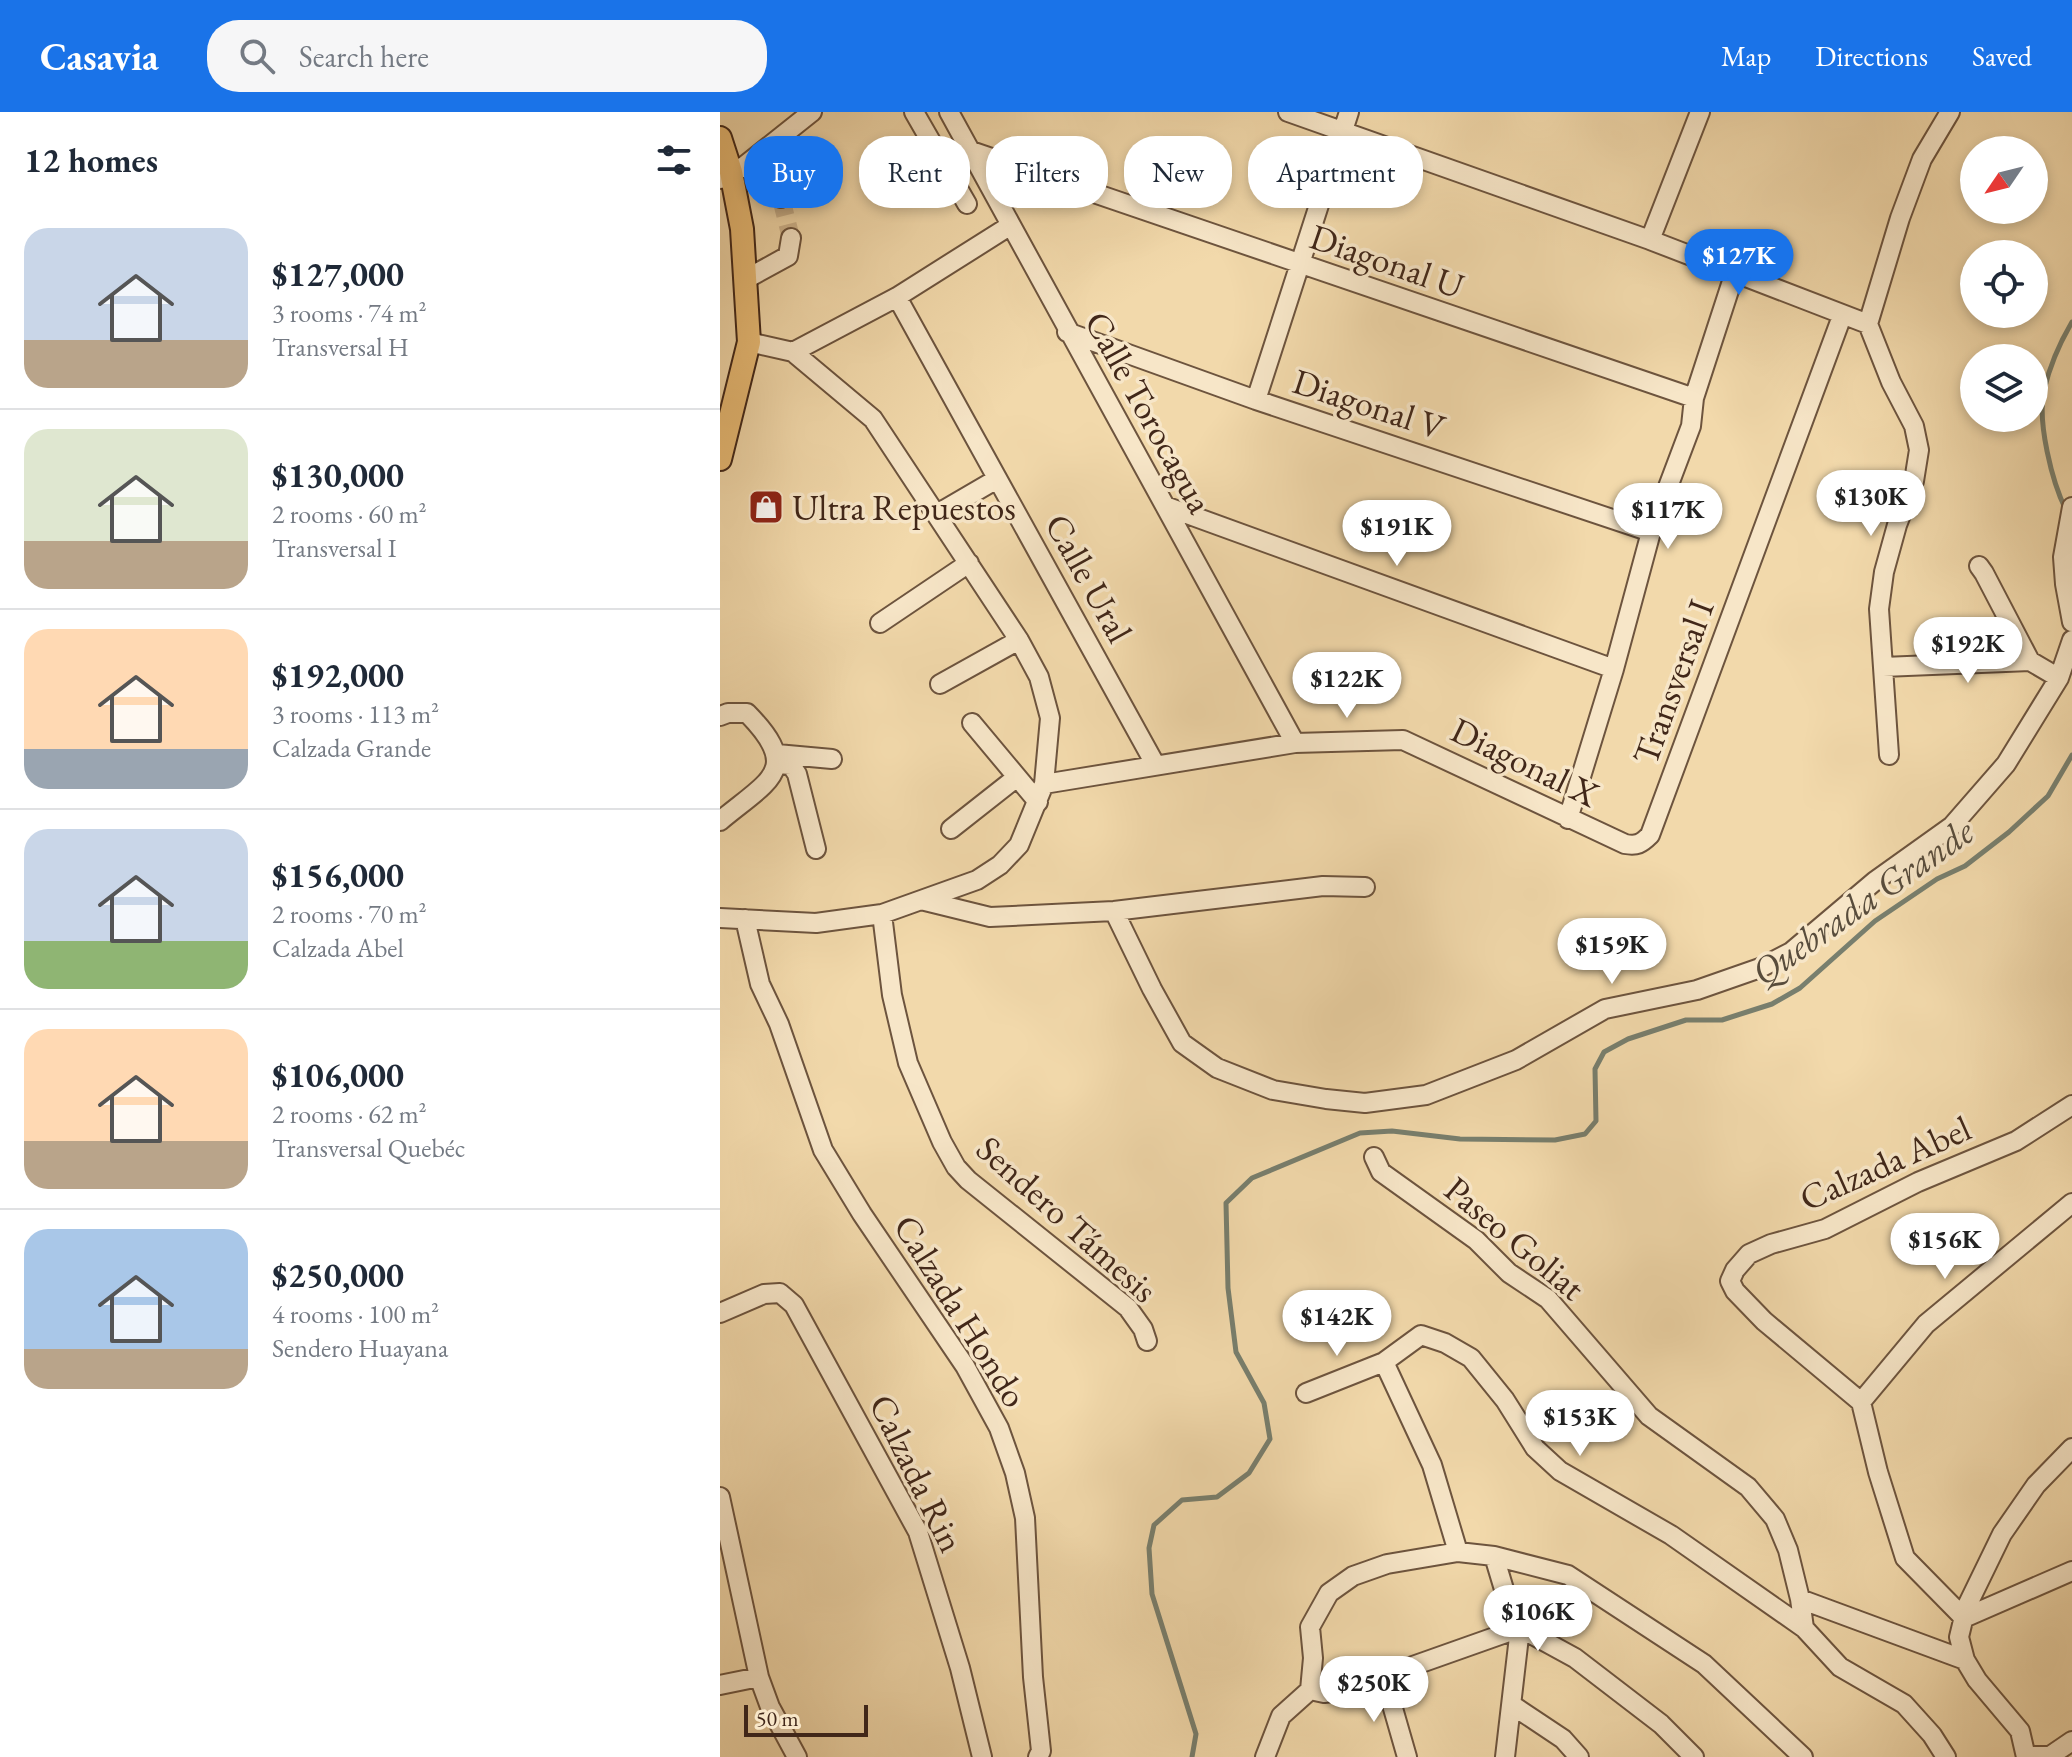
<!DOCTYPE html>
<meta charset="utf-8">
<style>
:root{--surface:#fff;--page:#f6f6f7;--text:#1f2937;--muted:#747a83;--line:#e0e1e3;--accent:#1a73e8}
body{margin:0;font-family:"EB Garamond",serif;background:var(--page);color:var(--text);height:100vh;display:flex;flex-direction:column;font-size:30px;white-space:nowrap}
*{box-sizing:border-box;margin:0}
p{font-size:26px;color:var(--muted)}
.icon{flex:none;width:44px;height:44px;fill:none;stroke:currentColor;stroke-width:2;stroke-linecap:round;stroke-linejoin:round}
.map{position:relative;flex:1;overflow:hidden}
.side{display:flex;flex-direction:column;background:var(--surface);width:720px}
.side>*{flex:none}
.hud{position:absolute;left:24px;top:24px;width:760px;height:72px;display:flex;gap:16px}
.needle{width:52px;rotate:235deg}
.fabs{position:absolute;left:1240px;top:24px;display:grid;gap:16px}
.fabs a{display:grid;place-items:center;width:88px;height:88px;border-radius:50%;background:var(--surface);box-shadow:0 4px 12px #0003;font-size:40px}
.scale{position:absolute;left:24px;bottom:20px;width:124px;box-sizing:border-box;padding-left:8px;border:4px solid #412719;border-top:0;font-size:22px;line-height:28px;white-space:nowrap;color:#412719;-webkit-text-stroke:6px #f7e6c8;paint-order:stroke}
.price{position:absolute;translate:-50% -68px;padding:0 18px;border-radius:28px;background:#fff;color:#222;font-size:26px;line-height:52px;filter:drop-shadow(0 2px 4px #0008)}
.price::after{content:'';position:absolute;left:50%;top:48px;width:24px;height:18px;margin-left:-12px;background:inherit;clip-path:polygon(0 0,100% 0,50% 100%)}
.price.current{background:var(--accent);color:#fff}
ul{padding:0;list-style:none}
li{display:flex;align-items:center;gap:24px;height:200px;padding:0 24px}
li+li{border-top:2px solid var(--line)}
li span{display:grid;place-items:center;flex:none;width:224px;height:160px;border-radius:24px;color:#555}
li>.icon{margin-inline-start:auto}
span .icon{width:96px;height:96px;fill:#fffc;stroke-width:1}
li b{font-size:34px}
h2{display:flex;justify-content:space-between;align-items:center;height:96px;padding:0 24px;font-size:34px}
.pill{padding:0 28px;border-radius:32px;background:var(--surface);box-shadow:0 4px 12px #0003;font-size:28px;line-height:72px}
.pill.current{background:var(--accent);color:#fff}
header{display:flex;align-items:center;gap:48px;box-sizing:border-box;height:112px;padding:0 40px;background:var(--accent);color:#fff}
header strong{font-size:38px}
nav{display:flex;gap:44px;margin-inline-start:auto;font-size:28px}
.search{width:560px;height:72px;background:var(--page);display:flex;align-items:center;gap:20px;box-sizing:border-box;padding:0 28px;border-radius:32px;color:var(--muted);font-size:30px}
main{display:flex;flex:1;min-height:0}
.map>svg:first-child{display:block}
</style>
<header>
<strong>Casavia</strong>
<div class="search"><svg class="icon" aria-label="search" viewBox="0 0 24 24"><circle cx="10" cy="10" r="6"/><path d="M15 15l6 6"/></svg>Search here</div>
<nav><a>Map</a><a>Directions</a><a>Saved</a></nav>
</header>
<main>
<section class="side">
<h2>12 homes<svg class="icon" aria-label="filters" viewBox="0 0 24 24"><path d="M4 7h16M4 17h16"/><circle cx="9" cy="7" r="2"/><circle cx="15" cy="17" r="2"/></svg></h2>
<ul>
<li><span style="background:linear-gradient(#c9d6e8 70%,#b9a48a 0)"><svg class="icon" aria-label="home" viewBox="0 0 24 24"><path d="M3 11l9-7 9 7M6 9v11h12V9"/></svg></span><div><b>$127,000</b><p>3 rooms · 74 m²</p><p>Transversal H</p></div></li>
<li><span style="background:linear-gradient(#dfe7d0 70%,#b9a48a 0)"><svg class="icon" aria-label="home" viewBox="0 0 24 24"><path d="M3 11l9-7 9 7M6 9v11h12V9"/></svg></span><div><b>$130,000</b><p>2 rooms · 60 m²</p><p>Transversal I</p></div></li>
<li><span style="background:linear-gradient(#ffd9b3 75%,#9aa5b1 0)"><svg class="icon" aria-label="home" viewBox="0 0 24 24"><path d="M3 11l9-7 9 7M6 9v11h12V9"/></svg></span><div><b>$192,000</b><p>3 rooms · 113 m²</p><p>Calzada Grande</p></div></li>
<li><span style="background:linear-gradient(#c9d6e8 70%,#8fb573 0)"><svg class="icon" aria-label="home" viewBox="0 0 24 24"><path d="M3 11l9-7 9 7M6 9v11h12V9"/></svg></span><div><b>$156,000</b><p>2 rooms · 70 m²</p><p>Calzada Abel</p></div></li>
<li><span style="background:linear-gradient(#ffd9b3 70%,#b9a48a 0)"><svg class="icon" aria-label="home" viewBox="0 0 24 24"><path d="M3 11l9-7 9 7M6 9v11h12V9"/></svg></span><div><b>$106,000</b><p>2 rooms · 62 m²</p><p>Transversal Quebéc</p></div></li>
<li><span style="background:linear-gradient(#a9c7e8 75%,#b9a48a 0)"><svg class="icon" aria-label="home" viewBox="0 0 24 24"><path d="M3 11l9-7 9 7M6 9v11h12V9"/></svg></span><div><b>$250,000</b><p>4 rooms · 100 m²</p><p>Sendero Huayana</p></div></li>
</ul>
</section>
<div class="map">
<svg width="1352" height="1645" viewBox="0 0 1352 1645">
<rect width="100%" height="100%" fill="#f2d9ab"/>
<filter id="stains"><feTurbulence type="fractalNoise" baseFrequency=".0025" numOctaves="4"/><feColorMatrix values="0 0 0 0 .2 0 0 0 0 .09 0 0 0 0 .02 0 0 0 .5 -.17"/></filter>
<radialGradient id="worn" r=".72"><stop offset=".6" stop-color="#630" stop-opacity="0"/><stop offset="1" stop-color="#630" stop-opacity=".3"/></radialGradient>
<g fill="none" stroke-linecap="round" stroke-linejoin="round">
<!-- stream -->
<path stroke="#787f6e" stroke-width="5" d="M 1346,398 C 1332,370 1317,310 1324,278 C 1330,253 1339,232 1352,210
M 472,1645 L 476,1622 L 432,1482 L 429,1436 L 434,1413 L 462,1388 L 497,1385 L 529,1361 L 550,1327 L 544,1291 L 516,1240 L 508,1176 L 506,1091 L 532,1066 L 640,1021 L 672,1019 L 740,1027 L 835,1028 L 865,1022 L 876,1009 L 875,957 L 884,940 L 908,927 L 966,908 L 1002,908 L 1052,892 L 1080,876 L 1155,809 L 1217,767 L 1245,754 L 1289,720 L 1328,684 L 1352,643"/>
<!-- minor-tunnel -->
<path stroke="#cfb58e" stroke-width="18" stroke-dasharray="18 9" stroke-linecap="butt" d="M 61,86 L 71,126"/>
<defs>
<path id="minor" d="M 194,0 L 247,92
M 229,0 L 575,631
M 568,0 L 930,128 L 1148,212 L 1180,106 L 1202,47 L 1230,0
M 251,39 L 974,286
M 24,54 L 57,78 L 61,86
M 0,67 L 24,54 L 92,0
M 930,128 L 980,0
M 26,167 L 68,144 L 71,126
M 177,185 L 435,652
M 1148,212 L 1171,270 L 1194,314 L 1199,338 L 1194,369 L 1177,413 L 1164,460 L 1159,497 L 1169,643
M 347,220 L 536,288 L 931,420
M 73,240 L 177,185 L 291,113
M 536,288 L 629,0
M 445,394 L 894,557
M 1352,395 L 1343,445 L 1345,472 L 1352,510
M 217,402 L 277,367
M 1259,454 L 1264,461 L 1310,549
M 160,511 L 249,451
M 1163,555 L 1310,549 L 1339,566
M 220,572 L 299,528
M 0,604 L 8,601 L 27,601 C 83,658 49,668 0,709
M 252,611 L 318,690
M 57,642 L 112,647
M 57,652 L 71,653 L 77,662 L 96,737
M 324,672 L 575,631 L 683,628 L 905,732 C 917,734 921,732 930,723 L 1122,204
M 848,707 L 894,557 L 931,420 L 971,314 L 974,286 L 1015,160
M 231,717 L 297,665
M 205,789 L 270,805 L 394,799 L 603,774 L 645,775
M 394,799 L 432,877 L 462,931 L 497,956 L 553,978 L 606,987 L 645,991 L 706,983 L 796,948 L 885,897 L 977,878 L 1040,856 L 1071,840 L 1155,769 L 1232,714 L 1286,652 L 1339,566 L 1352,528
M 162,802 L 172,883 L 188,951 L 222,1030 L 236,1055 L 248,1068 L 408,1196 L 423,1217 L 427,1229
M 0,806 L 96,811 L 162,802 L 257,768 L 280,753 L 299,733 L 324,672 L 330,606 L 319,565 L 299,528 L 153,307 L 73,240 L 29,230
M 25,807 L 40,872 L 59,912 L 103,1038 L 142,1102 L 245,1254 L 279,1316 L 295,1361 L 305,1406 L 313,1565 L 321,1639 L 318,1645
M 1352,993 L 1296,1029 L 1198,1070 L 1105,1117 L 1051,1132 L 1029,1142 L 1015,1158 L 1010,1169 L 1015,1179 L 1044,1209 L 1141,1290 L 1158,1360 L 1185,1446 L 1244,1506 L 1352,1459
M 654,1045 L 661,1060 L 756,1128 L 789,1161 L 828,1187 L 929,1304 L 1028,1375 L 1055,1407 L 1068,1438 L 1080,1487 L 1084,1516 L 1120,1555 L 1184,1592 L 1212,1623 L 1226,1645
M 0,1201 L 44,1182 L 60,1181 L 74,1193 L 198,1420 L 240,1556 L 262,1645
M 664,1250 L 712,1353 L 738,1440
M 586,1281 L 664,1250 L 701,1223 L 725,1231 L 751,1246 L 785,1288 L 815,1336 L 840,1359 L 951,1423 L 1084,1516
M 1141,1290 L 1206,1212 L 1352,1091
M 0,1385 L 39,1565 L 50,1595 L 77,1645
M 774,1444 L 786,1484 L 800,1516 L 785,1645
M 1080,1487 L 1245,1548
M 664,1565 L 687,1645
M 0,1573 L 39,1565
M 590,1578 L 593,1546 L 590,1515 L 609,1481 L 633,1464 L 667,1452 L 738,1440 L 774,1444 L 848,1463 L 984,1552 L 1083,1645
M 792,1593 L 843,1627 L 859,1645
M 1306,1644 L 1330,1644 L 1352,1629
M 545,1645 L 561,1604 L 590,1578 L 604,1581 L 622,1579 L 800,1516 L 855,1546 L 941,1612 L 974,1645
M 1306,1645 L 1300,1619 L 1257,1568 L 1245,1548 L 1239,1525 L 1246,1496 L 1282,1422 L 1316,1373 L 1352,1336"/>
<path id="major" d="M 0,26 L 11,60 L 22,117 L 29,230 L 0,347"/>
</defs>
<!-- minor casing -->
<use href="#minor" stroke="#6d543e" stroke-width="22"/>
<!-- major casing -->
<use href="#major" stroke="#412719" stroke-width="26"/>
<!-- minor -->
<use href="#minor" stroke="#f7e6c8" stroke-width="18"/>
<!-- major -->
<use href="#major" stroke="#e9bc76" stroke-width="22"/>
</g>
<!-- icons -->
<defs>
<symbol id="shop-square" viewBox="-11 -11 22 22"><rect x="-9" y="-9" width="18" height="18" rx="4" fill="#8f2418" stroke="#f7e6c8"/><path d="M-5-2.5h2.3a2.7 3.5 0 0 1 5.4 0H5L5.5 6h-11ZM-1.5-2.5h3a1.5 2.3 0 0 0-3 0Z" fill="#fff"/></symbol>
</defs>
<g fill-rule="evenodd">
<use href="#shop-square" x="26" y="375" width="40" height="40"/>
</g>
<g text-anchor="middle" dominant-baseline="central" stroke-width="7" stroke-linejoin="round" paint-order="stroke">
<!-- street labels -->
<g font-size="36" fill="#412719" stroke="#f7e6c8">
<text transform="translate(667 149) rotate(19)">Diagonal U</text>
<text transform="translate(649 292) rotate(18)">Diagonal V</text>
<text transform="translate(429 300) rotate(61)">Calle Torocagua</text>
<text transform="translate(369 466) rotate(61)">Calle Ural</text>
<text transform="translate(953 570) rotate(-70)">Transversal I</text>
<text transform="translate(805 650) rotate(26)">Diagonal X</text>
<text transform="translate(1165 1051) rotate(-24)">Calzada Abel</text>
<text transform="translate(347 1107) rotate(42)">Sendero Támesis</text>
<text transform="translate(795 1126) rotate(40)">Paseo Goliat</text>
<text transform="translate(241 1199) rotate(58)">Calzada Hondo</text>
<text transform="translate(197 1361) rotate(64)">Calzada Rin</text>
</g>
<!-- poi labels -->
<g font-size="36" fill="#412719" stroke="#f7e6c8" text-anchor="start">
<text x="72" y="395">Ultra Repuestos</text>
</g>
<!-- water labels -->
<g font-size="38" font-style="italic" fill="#584c3c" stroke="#f7e6c8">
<text transform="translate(1142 789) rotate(-35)">Quebrada Grande</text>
</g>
</g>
<rect width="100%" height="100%" filter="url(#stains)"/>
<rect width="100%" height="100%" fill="url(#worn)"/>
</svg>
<div class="fabs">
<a><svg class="needle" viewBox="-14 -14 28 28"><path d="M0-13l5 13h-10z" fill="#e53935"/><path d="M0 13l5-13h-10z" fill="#747a83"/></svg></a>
<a><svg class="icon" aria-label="locate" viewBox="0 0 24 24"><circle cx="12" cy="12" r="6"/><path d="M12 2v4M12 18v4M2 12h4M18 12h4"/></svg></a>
<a><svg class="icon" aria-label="layers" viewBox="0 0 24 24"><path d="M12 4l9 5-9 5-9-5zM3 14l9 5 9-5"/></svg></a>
</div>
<div class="scale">50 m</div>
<b class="price current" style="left:1019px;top:185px">$127K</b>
<b class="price" style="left:1151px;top:426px">$130K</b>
<b class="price" style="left:948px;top:439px">$117K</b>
<b class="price" style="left:677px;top:456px">$191K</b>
<b class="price" style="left:1248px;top:573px">$192K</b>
<b class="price" style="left:627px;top:608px">$122K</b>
<b class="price" style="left:892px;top:874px">$159K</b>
<b class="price" style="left:1225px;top:1169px">$156K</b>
<b class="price" style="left:617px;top:1246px">$142K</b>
<b class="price" style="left:860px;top:1346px">$153K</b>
<b class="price" style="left:818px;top:1541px">$106K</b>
<b class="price" style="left:654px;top:1612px">$250K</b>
<div class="hud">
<a class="pill current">Buy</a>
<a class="pill">Rent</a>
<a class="pill">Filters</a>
<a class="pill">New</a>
<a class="pill">Apartment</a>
</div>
</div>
</main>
